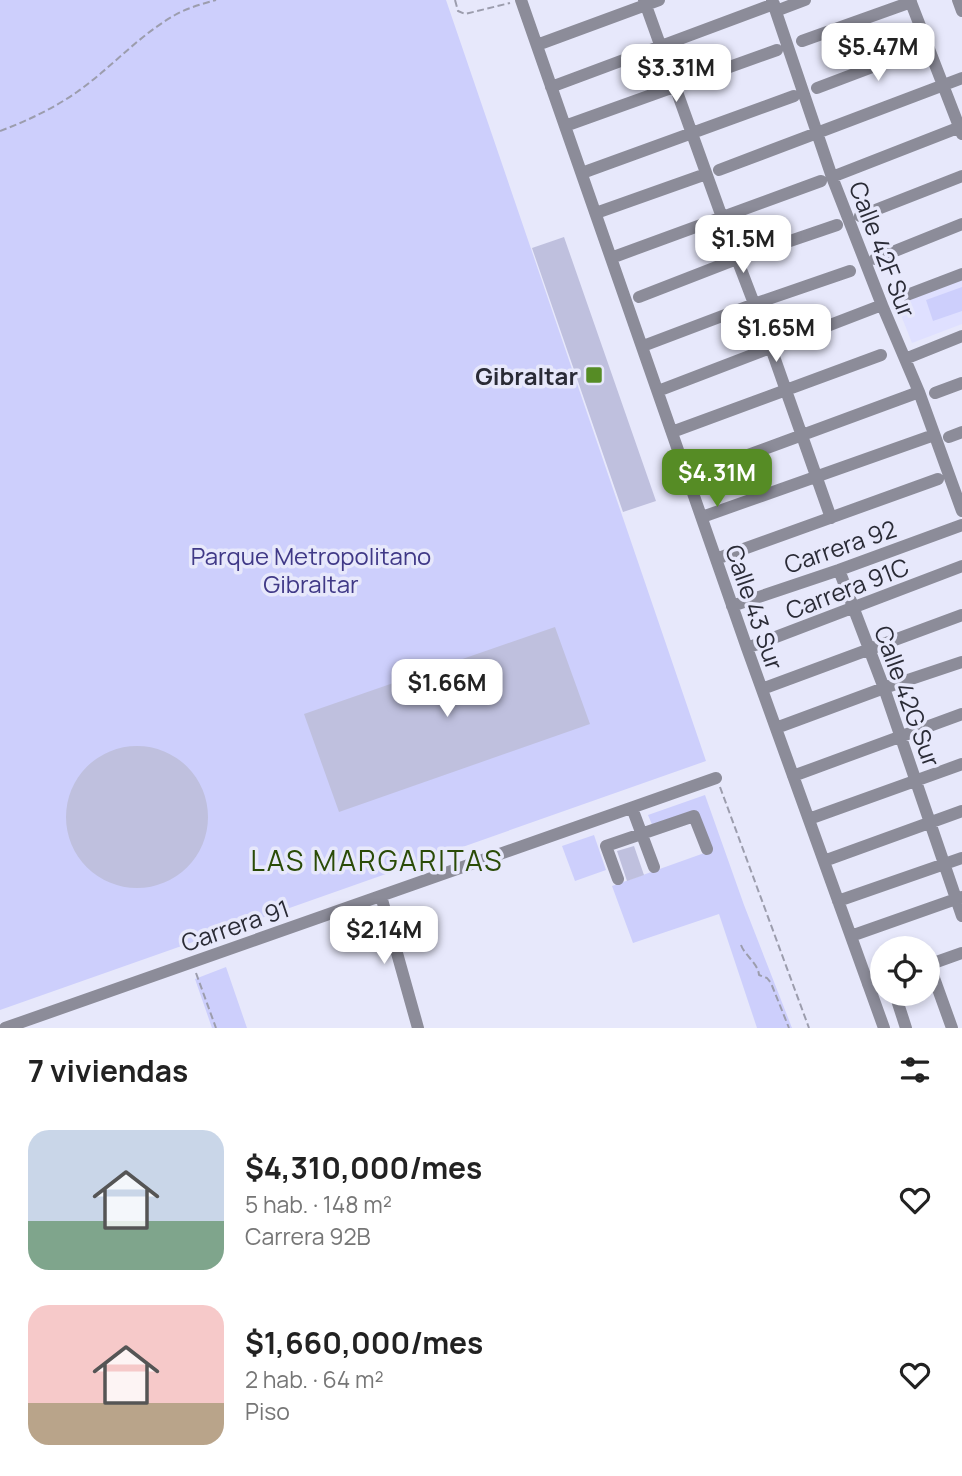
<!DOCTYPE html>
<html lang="es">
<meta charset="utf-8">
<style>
:root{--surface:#fff;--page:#f6f6f6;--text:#222;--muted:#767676;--accent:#568c25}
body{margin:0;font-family:Manrope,sans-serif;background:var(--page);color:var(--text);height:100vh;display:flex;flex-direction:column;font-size:26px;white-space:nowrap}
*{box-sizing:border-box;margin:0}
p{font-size:23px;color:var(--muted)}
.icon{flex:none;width:38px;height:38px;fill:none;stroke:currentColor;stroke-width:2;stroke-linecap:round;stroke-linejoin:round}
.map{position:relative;height:1028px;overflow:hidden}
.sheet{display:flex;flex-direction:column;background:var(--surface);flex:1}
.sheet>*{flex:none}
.buttons{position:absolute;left:870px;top:936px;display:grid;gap:14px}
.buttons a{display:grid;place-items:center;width:70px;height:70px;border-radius:50%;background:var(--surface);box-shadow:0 4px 10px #0003;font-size:35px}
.price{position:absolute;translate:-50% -60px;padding:0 16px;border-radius:14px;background:#fff;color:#222;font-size:23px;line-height:46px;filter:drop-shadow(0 2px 4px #0008)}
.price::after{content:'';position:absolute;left:50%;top:42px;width:21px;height:16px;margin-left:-10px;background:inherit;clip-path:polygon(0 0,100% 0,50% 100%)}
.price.active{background:var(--accent);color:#fff}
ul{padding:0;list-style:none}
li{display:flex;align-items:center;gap:21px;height:175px;padding:0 28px}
li span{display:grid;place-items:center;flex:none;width:196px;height:140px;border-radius:21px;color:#555}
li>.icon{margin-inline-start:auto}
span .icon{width:84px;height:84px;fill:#fffc;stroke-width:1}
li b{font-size:30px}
h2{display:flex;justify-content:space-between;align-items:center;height:84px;padding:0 28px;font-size:30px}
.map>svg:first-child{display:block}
</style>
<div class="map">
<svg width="962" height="1028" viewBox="0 0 962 1028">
<rect width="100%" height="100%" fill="#e7e8fb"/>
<!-- built -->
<path fill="#dfe0ff" d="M 962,280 L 962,324 L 912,343 L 897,305 Z"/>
<!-- green -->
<path fill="#cdcffc" d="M 0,0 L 446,0 L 706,761 L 0,1010 Z
M 962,287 L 962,311 L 933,321 L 926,300 Z
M 705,795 L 744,905 L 792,1028 L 757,1028 L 719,914 L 633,943 L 612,886 L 710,851 L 697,812 L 653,827 L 648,815 Z
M 594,835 L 606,870 L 575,881 L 562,846 Z
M 226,967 L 247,1028 L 212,1028 L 195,979 Z"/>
<!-- building -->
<path fill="#bfc0de" d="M 564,237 L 656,501 L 623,512 L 532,248 Z
M 555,627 L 590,724 L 339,812 L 304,714 Z
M66 817a71 71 0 1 1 142 0a71 71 0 1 1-142 0Z
M 634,846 L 644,875 L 627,881 L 617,851 Z"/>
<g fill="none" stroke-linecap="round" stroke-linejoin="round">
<!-- path -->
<path stroke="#9c9dad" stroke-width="2" stroke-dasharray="7 3.5" stroke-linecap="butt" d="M 455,0 L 458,11 L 465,14 L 510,3
M 0,131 C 27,121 54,108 77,92 C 111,68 138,36 175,15 C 187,8 202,4 216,0
M 720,787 L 809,1028
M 741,945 C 745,956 758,963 759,975 L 767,978 L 771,983 L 789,1028
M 196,973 L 216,1028"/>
<!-- minor -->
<path stroke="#8c8c99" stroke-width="12" d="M 521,0 L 747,648 L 884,1028
M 644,0 L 737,259 L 771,348 L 831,518
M 772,0 L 832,177 L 882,305 L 919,392 L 962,511
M 910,0 L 962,134
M 958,0 L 962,11
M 776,11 L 805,0
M 802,41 L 911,2
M 537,45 L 659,0
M 551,87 L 774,4
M 817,88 L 928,46
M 565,126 L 777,50
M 719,170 L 962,78
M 582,173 L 794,96
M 832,177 L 960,127
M 596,213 L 706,174
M 860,216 L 962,176
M 611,258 L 821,181
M 875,259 L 962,224
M 907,295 L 962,274
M 639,297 L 737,259 L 837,225
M 643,346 L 754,304 L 850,271
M 905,359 L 962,336
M 658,391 L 882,305
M 935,393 L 962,383
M 672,432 L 881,355
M 949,437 L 962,432
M 688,477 L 919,392
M 702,517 L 934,435
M 716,559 L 938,479
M 839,570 L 884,688 L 962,916
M 732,606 L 839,570 L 962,525
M 747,648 L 962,566
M 762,689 L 962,615
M 776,728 L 884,688 L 962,662
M 793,776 L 962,714
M 632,808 L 654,867
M 809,819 L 962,764
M 824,861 L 962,811
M 618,879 L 606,846 L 694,816 L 707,849
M 381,896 L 418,1028
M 838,901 L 962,858
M 851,936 L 962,897
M 929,964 L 952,1028
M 928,965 L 962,953
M 868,984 L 882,980
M 895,994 L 906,1028
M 5,1028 L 716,778"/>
</g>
<!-- markers -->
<rect fill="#568c25" stroke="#e7e8fb" stroke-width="2.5" x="585" y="366" width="18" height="18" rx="3.5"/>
<g text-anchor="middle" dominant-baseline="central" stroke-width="7" stroke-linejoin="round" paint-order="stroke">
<!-- street labels -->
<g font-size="24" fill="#2a2b36" stroke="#e7e8fb">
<text transform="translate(883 249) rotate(69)">Calle 42F Sur</text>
<text transform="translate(840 546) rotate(-19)">Carrera 92</text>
<text transform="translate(847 588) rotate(-21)">Carrera 91C</text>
<text transform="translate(755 607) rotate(71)">Calle 43 Sur</text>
<text transform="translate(908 696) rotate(70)">Calle 42G Sur</text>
<text transform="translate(235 925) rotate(-19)">Carrera 91</text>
</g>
<!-- poi labels -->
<g font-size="24" font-weight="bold" fill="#2a2b36" stroke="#e7e8fb" text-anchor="end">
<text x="578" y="375">Gibraltar</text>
</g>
<!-- park labels -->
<g font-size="24" fill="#403987" stroke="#e7e8fb">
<text x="311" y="555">Parque Metropolitano<tspan x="311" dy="28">Gibraltar</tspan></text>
</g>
<!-- quarter labels -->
<g font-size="28" letter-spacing="2" fill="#2a4b07" stroke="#e7e8fb">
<text x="377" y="860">LAS MARGARITAS</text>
</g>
</g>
</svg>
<div class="buttons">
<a><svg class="icon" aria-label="locate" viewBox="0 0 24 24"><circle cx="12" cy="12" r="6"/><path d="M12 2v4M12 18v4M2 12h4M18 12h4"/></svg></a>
</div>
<b class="price" style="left:878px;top:83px">$5.47M</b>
<b class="price" style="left:676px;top:104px">$3.31M</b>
<b class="price" style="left:743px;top:275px">$1.5M</b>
<b class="price" style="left:776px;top:364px">$1.65M</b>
<b class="price active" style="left:717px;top:509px">$4.31M</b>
<b class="price" style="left:447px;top:719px">$1.66M</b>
<b class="price" style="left:384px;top:966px">$2.14M</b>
</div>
<section class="sheet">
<h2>7 viviendas<svg class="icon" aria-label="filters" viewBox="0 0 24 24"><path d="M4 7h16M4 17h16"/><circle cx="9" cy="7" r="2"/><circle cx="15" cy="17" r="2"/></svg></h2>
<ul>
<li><span style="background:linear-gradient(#c9d6e8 65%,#7fa58c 0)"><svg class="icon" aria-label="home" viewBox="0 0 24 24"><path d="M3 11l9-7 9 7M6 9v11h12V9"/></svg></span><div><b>$4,310,000/mes</b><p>5 hab. · 148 m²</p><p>Carrera 92B</p></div><svg class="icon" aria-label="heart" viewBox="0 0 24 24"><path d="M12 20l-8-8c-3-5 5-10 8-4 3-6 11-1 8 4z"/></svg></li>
<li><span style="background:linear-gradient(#f6c9c9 70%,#b9a48a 0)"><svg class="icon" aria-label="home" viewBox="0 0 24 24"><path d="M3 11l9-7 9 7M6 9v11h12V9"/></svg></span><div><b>$1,660,000/mes</b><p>2 hab. · 64 m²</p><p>Piso</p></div><svg class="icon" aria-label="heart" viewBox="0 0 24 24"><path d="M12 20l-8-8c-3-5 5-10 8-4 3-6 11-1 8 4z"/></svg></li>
</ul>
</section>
